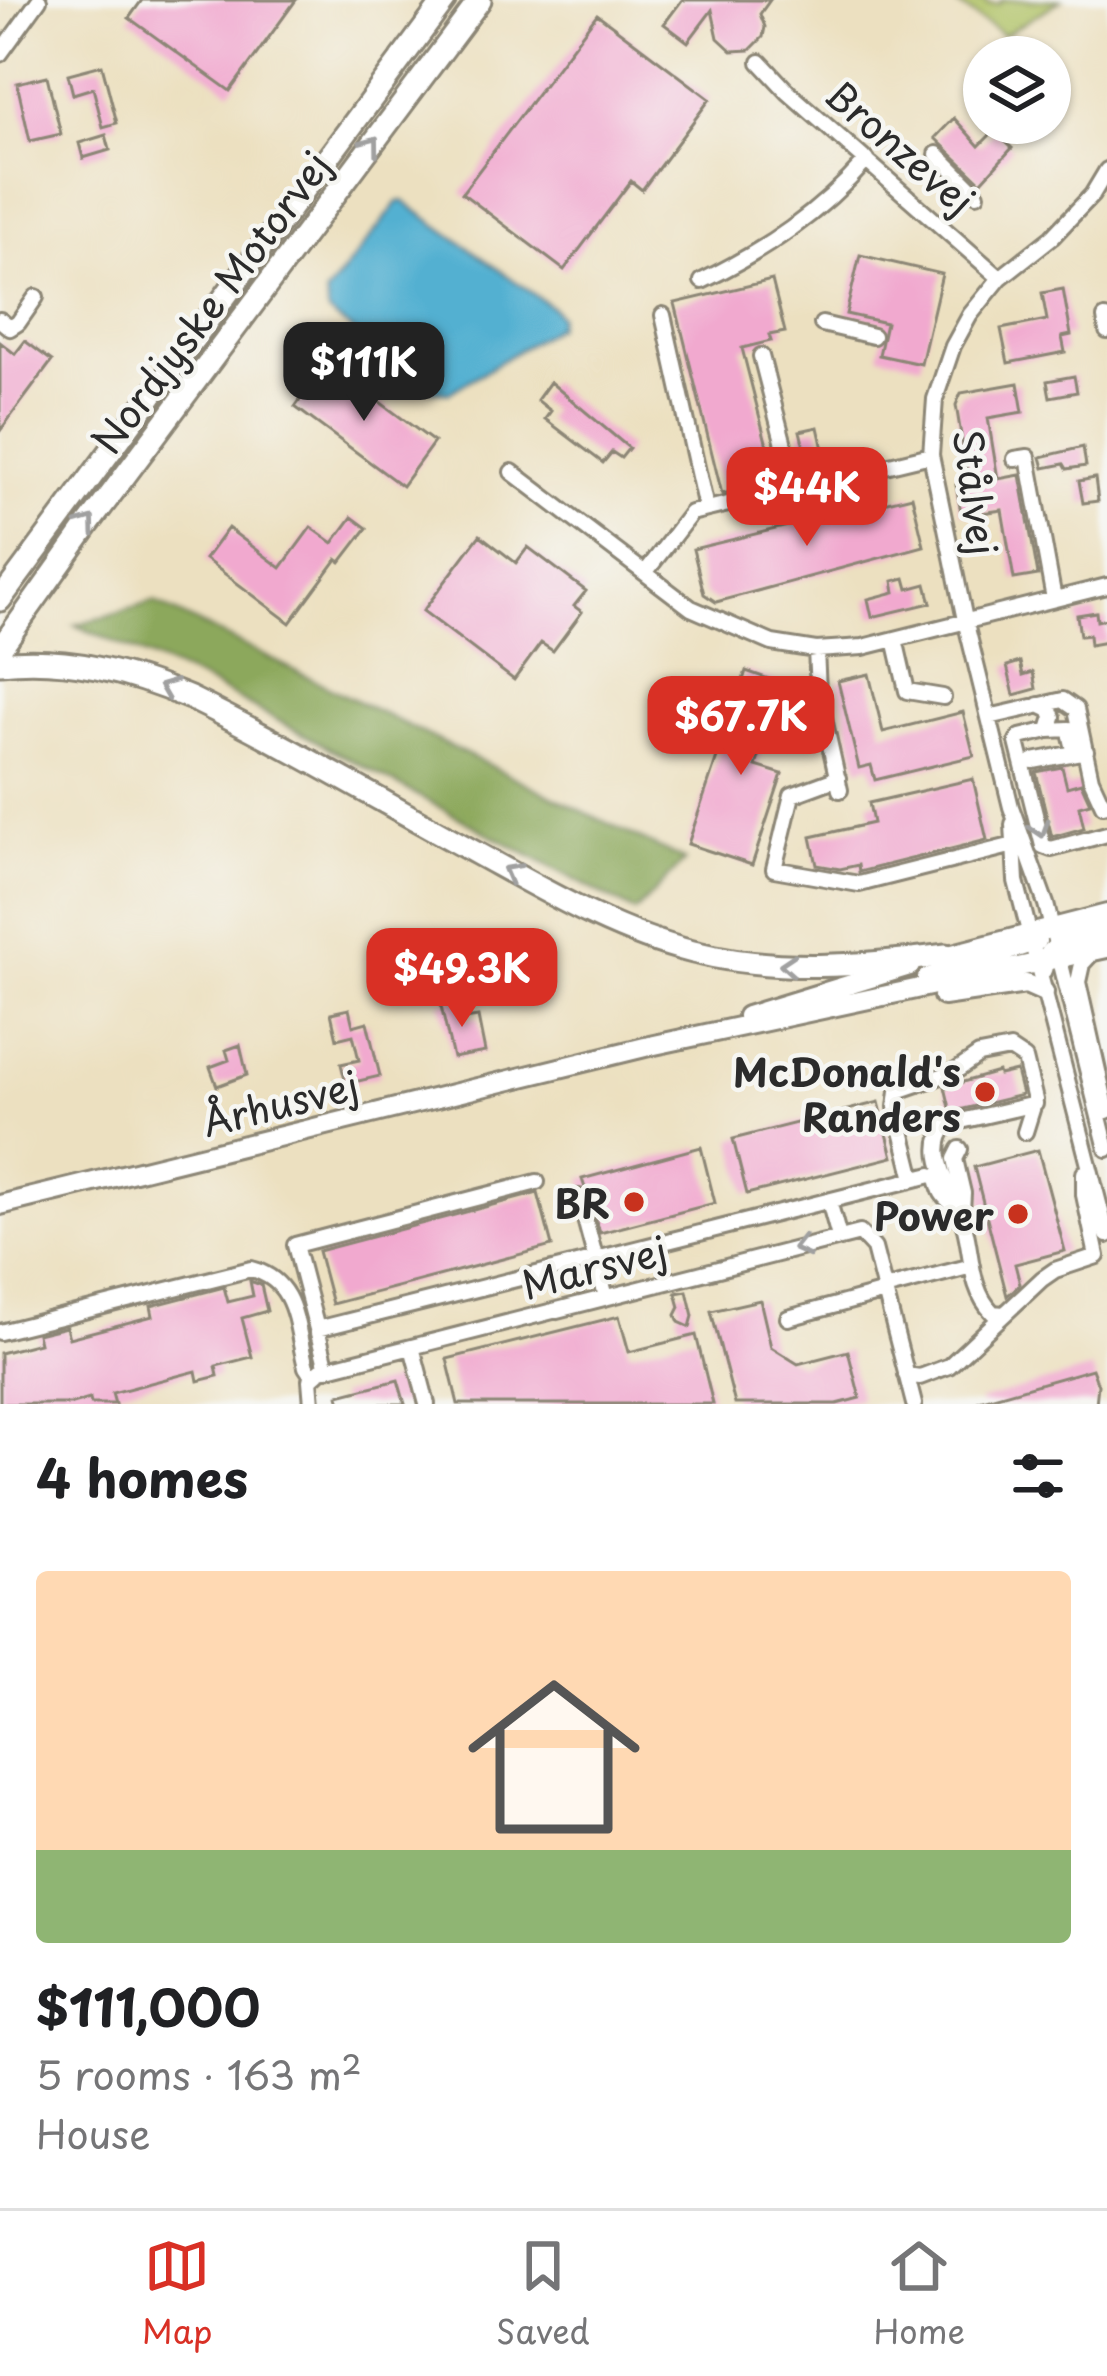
<!DOCTYPE html>
<meta charset="utf-8">
<style>
:root{--surface:#fff;--page:#f6f6f6;--text:#202124;--muted:#757577;--line:#e0e0e0;--accent:#d93025}
body{margin:0;font-family:"Playpen Sans",sans-serif;background:var(--page);color:var(--text);height:100vh;display:flex;flex-direction:column;font-size:45px;white-space:nowrap}
*{box-sizing:border-box;margin:0}
p{font-size:39px;color:var(--muted)}
.icon{flex:none;width:66px;height:66px;fill:none;stroke:currentColor;stroke-width:2;stroke-linecap:round;stroke-linejoin:round}
.map{position:relative;height:1404px;overflow:hidden}
.drawer{display:flex;flex-direction:column;background:var(--surface);flex:1}
.drawer>*{flex:none}
.tools{position:absolute;left:963px;top:36px;display:grid;gap:24px}
.tools a{display:grid;place-items:center;width:108px;height:108px;border-radius:50%;background:var(--surface);box-shadow:0 3px 9px #0004;font-size:60px}
.price{position:absolute;translate:-50% -102px;padding:0 27px;border-radius:24px;background:var(--accent);color:#fff;font-size:39px;line-height:78px;filter:drop-shadow(0 3px 6px #0008)}
.price::after{content:'';position:absolute;left:50%;top:72px;width:36px;height:27px;margin-left:-18px;background:inherit;clip-path:polygon(0 0,100% 0,50% 100%)}
.price.active{background:#222;color:#fff}
ul{padding:0;list-style:none}
li{display:grid;align-content:center;gap:24px;height:636px;padding:0 36px}
li+li{border-top:3px solid var(--line)}
li span{display:grid;place-items:center;height:372px;border-radius:12px;color:#555}
li>.icon{margin-inline-start:auto}
span .icon{width:216px;height:216px;fill:#fffc;stroke-width:1}
li b{font-size:51px}
h2{display:flex;justify-content:space-between;align-items:center;height:144px;padding:0 36px;font-size:51px}
.tabs{display:flex;justify-content:space-around;align-items:center;height:168px;border-top:3px solid var(--line);background:var(--surface);font-size:33px;color:var(--muted)}
.tabs a{display:grid;justify-items:center;gap:6px}
.tabs .active{color:var(--accent)}
.map>svg:first-child{display:block}
</style>
<div class="map">
<svg width="1107" height="1404" viewBox="0 0 1107 1404">
<rect width="100%" height="100%" fill="#f6f6f2"/>
<filter id="ink" filterUnits="userSpaceOnUse"><feTurbulence type="fractalNoise" baseFrequency=".00833" numOctaves="2"/><feDisplacementMap in="SourceGraphic" scale="24" xChannelSelector="R" yChannelSelector="G"/><feConvolveMatrix kernelMatrix="1 2 1 2 8 2 1 2 1" color-interpolation-filters="sRGB"/></filter>
<filter id="wash" filterUnits="userSpaceOnUse"><feTurbulence type="fractalNoise" baseFrequency=".004" numOctaves="4" result="noise"/><feDisplacementMap in="SourceGraphic" scale="48" xChannelSelector="R" yChannelSelector="G"/><feGaussianBlur stdDeviation="2.7" result="paint"/><feColorMatrix in="noise" values="0 0 0 0 0 0 0 0 0 0 0 0 0 0 0 0 0 1.4 0 .05"/><feComposite in="paint" operator="in"/></filter>
<g filter="url(#wash)">
<rect width="100%" height="100%" fill="#ece0c0"/>
<!-- green -->
<path fill="#b0c266" stroke="#6e7648" stroke-width="3" d="M 950,0 L 985,0 L 987,4 L 999,4 L 1002,0 L 1061,0 L 1004,35 Z"/>
<!-- forest -->
<path fill="#8ca85b" stroke="#5c6a43" stroke-width="3" d="M 154,602 L 685,861 L 635,912 L 206,682 L 75,625 Z"/>
<!-- water -->
<path fill="#52b0d1" stroke="#3e6e7e" stroke-width="3" d="M 403,201 L 553,308 L 559,316 L 556,327 L 449,393 L 431,390 L 328,312 L 326,294 L 398,202 Z"/>
<g id="blocks">
<!-- building -->
<path fill="#f1a9cf" d="M 142,0 L 296,0 L 230,91 L 129,18 Z
M 682,0 L 770,0 L 760,14 L 765,27 L 763,37 L 750,50 L 732,51 L 718,38 L 712,10 L 688,42 L 664,24 Z
M 597,14 L 710,99 L 642,190 L 631,181 L 564,270 L 462,193 Z
M 102,65 L 117,123 L 103,127 L 93,88 L 73,94 L 68,74 Z
M 47,76 L 61,134 L 30,141 L 17,83 Z
M 954,118 L 979,146 L 994,131 L 1012,148 L 981,182 L 935,138 Z
M 106,135 L 110,150 L 83,158 L 79,143 Z
M 860,255 L 942,274 L 921,364 L 879,355 L 886,323 L 846,314 Z
M 772,280 L 785,332 L 769,335 L 771,341 L 742,348 L 776,481 L 722,494 L 675,303 Z
M 1063,289 L 1071,335 L 1062,337 L 1065,352 L 1008,363 L 1001,329 L 1047,320 L 1042,293 Z
M 25,341 L 52,361 L 0,431 L 0,342 L 15,354 Z
M 327,363 L 434,442 L 402,486 L 295,407 Z
M 1074,376 L 1077,392 L 1050,397 L 1047,381 Z
M 550,382 L 629,448 L 621,458 L 612,452 L 603,463 L 545,419 L 551,411 L 537,400 Z
M 1018,383 L 1023,412 L 988,418 L 998,479 L 1020,475 L 1038,575 L 1014,579 L 1002,510 L 968,515 L 967,511 L 961,513 L 956,485 L 969,483 L 956,405 L 961,393 Z
M 818,427 L 827,467 L 810,472 L 800,431 Z
M 1083,447 L 1086,466 L 1067,469 L 1064,464 L 1044,468 L 1041,457 Z
M 1095,478 L 1098,501 L 1083,503 L 1079,481 Z
M 912,496 L 924,546 L 716,602 L 704,594 L 693,549 Z
M 352,517 L 367,528 L 341,562 L 337,559 L 290,623 L 205,559 L 228,528 L 281,568 L 311,527 L 333,543 Z
M 480,535 L 516,563 L 528,547 L 586,591 L 574,606 L 582,612 L 553,651 L 541,643 L 514,680 L 423,611 Z
M 905,578 L 908,589 L 926,584 L 931,603 L 872,617 L 868,599 L 895,592 L 893,581 Z
M 1096,612 L 1097,621 L 1106,619 L 1107,642 L 1090,645 L 1089,635 L 1080,636 L 1077,615 Z
M 1020,662 L 1023,675 L 1033,672 L 1036,689 L 1014,695 L 1007,666 Z
M 746,671 L 783,684 L 756,766 L 782,774 L 752,865 L 688,844 Z
M 869,674 L 883,732 L 963,712 L 974,756 L 875,780 L 871,765 L 859,768 L 838,681 Z
M 1062,767 L 1067,787 L 1081,783 L 1090,803 L 1079,806 L 1084,828 L 1052,837 L 1036,772 Z
M 973,779 L 987,840 L 859,872 L 858,865 L 840,869 L 817,865 L 811,837 L 873,823 L 869,803 Z
M 461,998 L 465,1019 L 478,1017 L 485,1052 L 453,1058 L 440,1002 Z
M 349,1009 L 353,1026 L 367,1022 L 380,1076 L 346,1084 L 341,1064 L 359,1060 L 353,1035 L 337,1039 L 331,1013 Z
M 240,1045 L 247,1075 L 217,1086 L 210,1067 L 229,1060 L 226,1050 Z
M 1016,1071 L 1022,1095 L 951,1112 L 945,1087 L 998,1072 L 999,1075 Z
M 879,1102 L 893,1157 L 747,1194 L 733,1139 Z
M 701,1147 L 715,1203 L 600,1233 L 582,1179 Z
M 1038,1150 L 1065,1251 L 1015,1264 L 1020,1284 L 1007,1296 L 974,1167 Z
M 538,1193 L 552,1246 L 332,1304 L 318,1251 Z
M 250,1281 L 261,1285 L 267,1311 L 242,1318 L 252,1357 L 216,1366 L 218,1376 L 198,1381 L 196,1371 L 112,1393 L 115,1404 L 91,1404 L 90,1399 L 72,1404 L 0,1404 L 0,1353 L 39,1343 L 37,1334 L 66,1327 L 69,1338 L 153,1316 L 151,1306 L 224,1287 L 228,1302 L 253,1296 Z
M 687,1291 L 693,1316 L 690,1327 L 679,1322 L 676,1315 L 680,1307 L 676,1293 Z
M 760,1300 L 771,1347 L 798,1364 L 848,1351 L 860,1398 L 837,1404 L 735,1404 L 711,1311 Z
M 619,1316 L 629,1352 L 696,1335 L 713,1404 L 458,1404 L 447,1359 Z
M 1092,1369 L 1098,1385 L 1096,1404 L 980,1404 L 979,1401 Z
M 398,1380 L 405,1404 L 341,1404 L 339,1395 Z"/>
</g>
</g>
<g filter="url(#ink)">
<use href="#blocks" fill-opacity="0" stroke="#8c8676" stroke-width="3"/>
<g fill="none" stroke-linecap="round" stroke-linejoin="round">
<defs>
<path id="minor" d="M 0,54 L 39,0
M 760,62 L 788,92 L 1000,278
M 937,154 L 977,194
M 1107,170 L 1092,195 L 1052,237 L 1000,278 L 970,315 L 953,346 L 935,399 L 931,455 L 965,620 L 1011,807 L 1046,904 L 1107,1149
M 702,281 C 766,250 820,213 867,160
M 663,315 L 706,508
M 1105,318 L 1107,331
M 0,320 L 10,328 L 18,323 L 36,297
M 822,324 L 873,336
M 761,356 L 795,487
M 1015,459 L 1028,457 L 1054,599
M 512,472 L 691,608 L 772,643 L 816,650 L 863,647 L 1107,586
M 645,573 L 691,513 L 931,455
M 895,639 L 907,691 L 943,697
M 816,650 L 818,691 L 840,790
M 1039,705 L 1050,710 L 1053,717 L 1049,730 L 1020,737 L 1017,742 L 1043,846 L 1051,849 L 1107,834
M 989,717 L 1063,700 L 1076,709 L 1091,779 L 1103,805 L 1107,804
M 1049,730 L 1069,729 L 1075,753
M 1033,761 L 1086,751
M 838,778 L 792,795 L 774,869 L 859,884 L 1014,845
M 1013,824 L 1016,881 L 1107,1235
M 1094,951 L 1082,964 L 1078,982 L 1107,1111
M 960,1149 L 955,1159 L 963,1193 L 962,1212
M 914,1179 L 896,1107 L 898,1091 L 956,1071 L 979,1055 L 1010,1049 L 1025,1059 L 1035,1100 L 1025,1132
M 537,1182 L 295,1245 L 317,1329 L 931,1175 L 937,1178 C 943,1203 946,1194 957,1210 C 975,1237 964,1284 993,1313 L 1003,1314
M 579,1197 L 606,1297
M 829,1201 L 839,1237
M 957,1209 C 949,1182 925,1150 948,1124 L 1035,1104
M 884,1289 L 972,1266
M 788,1318 L 885,1292
M 317,1329 L 327,1369
M 0,1332 L 251,1269 C 298,1281 295,1325 306,1367 L 312,1376
M 412,1347 L 427,1404
M 906,1375 L 920,1377 L 949,1366 L 1042,1279 L 1055,1270 L 1097,1256 L 1084,1195 L 1084,1173
M 312,1404 L 310,1380 L 321,1370 L 860,1233 L 874,1248 L 914,1404"/>
<path id="major" d="M 937,958 L 1107,914
M 1042,970 C 1049,939 1080,937 1107,930
M 927,978 L 1037,941
M 943,996 L 1026,984 L 1044,992
M 747,1016 L 910,966
M 0,1205 L 645,1047 L 1107,948"/>
<path id="highway" d="M 0,600 L 445,0
M 0,649 L 88,525 L 480,0
M 0,663 C 67,656 129,672 190,698 C 288,746 383,802 478,854 C 547,892 616,933 693,952 C 777,973 862,966 946,955"/>
</defs>
<!-- minor casing -->
<use href="#minor" stroke="#8c8676" stroke-width="20"/>
<!-- major casing -->
<use href="#major" stroke="#8c8676" stroke-width="24"/>
<!-- highway casing -->
<use href="#highway" stroke="#8c8676" stroke-width="27"/>
<!-- minor -->
<use href="#minor" stroke="#fff" stroke-width="14"/>
<!-- major -->
<use href="#major" stroke="#fff" stroke-width="18"/>
<!-- highway -->
<use href="#highway" stroke="#fff" stroke-width="21"/>
</g>
<!-- one-way arrows -->
<defs><path id="oneway-chevron" d="M-2-3.5L2.5 0L-2 3.5" fill="none" stroke-width="1.6" stroke-linecap="round" stroke-linejoin="round" transform="scale(3)"/></defs>
<g stroke="#a0a0a0">
<use href="#oneway-chevron" transform="translate(372 144) rotate(-53)"/>
<use href="#oneway-chevron" transform="translate(88 524) rotate(-54)"/>
<use href="#oneway-chevron" transform="translate(167 688) rotate(-158)"/>
<use href="#oneway-chevron" transform="translate(1040 829) rotate(72)"/>
<use href="#oneway-chevron" transform="translate(511 872) rotate(-151)"/>
<use href="#oneway-chevron" transform="translate(788 965) rotate(-176)"/>
<use href="#oneway-chevron" transform="translate(801 1247) rotate(166)"/>
</g>
</g>
<!-- markers -->
<g fill="#c8321e" stroke="#f6f6f2" stroke-width="4.5">
<circle cx="985" cy="1092" r="12"/>
<circle cx="634" cy="1202" r="12"/>
<circle cx="1018" cy="1214" r="12"/>
</g>
<g text-anchor="middle" dominant-baseline="central" stroke-width="9" stroke-linejoin="round" paint-order="stroke">
<!-- street labels -->
<g font-size="39" fill="#2b2b2b" stroke="#f6f6f2">
<text transform="translate(901 146) rotate(41)">Bronzevej</text>
<text transform="translate(210 302) rotate(-53)">Nordjyske Motorvej</text>
<text transform="translate(977 492) rotate(83)">Stålvej</text>
<text transform="translate(280 1102) rotate(-14)">Århusvej</text>
<text transform="translate(594 1266) rotate(-14)">Marsvej</text>
</g>
<!-- poi labels -->
<g font-size="39" font-weight="bold" fill="#2b2b2b" stroke="#f6f6f2" text-anchor="end">
<text x="961" y="1070">McDonald's<tspan x="961" dy="45">Randers</tspan></text>
<text x="610" y="1202">BR</text>
<text x="994" y="1214">Power</text>
</g>
</g>
</svg>
<div class="tools">
<a><svg class="icon" aria-label="layers" viewBox="0 0 24 24"><path d="M12 4l9 5-9 5-9-5zM3 14l9 5 9-5"/></svg></a>
</div>
<b class="price active" style="left:364px;top:424px">$111K</b>
<b class="price" style="left:807px;top:549px">$44K</b>
<b class="price" style="left:741px;top:778px">$67.7K</b>
<b class="price" style="left:462px;top:1030px">$49.3K</b>
</div>
<section class="drawer">
<h2>4 homes<svg class="icon" aria-label="filters" viewBox="0 0 24 24"><path d="M4 7h16M4 17h16"/><circle cx="9" cy="7" r="2"/><circle cx="15" cy="17" r="2"/></svg></h2>
<ul>
<li><span style="background:linear-gradient(#ffd9b3 75%,#8fb573 0)"><svg class="icon" aria-label="home" viewBox="0 0 24 24"><path d="M3 11l9-7 9 7M6 9v11h12V9"/></svg></span><div><b>$111,000</b><p>5 rooms · 163 m²</p><p>House</p></div></li>
</ul>
</section>
<nav class="tabs">
<a class="active"><svg class="icon" aria-label="map" viewBox="0 0 24 24"><path d="M3 6l6-2 6 2 6-2v14l-6 2-6-2-6 2zM9 4v14M15 6v14"/></svg>Map</a>
<a><svg class="icon" aria-label="saved" viewBox="0 0 24 24"><path d="M7 4h10v16l-5-4-5 4z"/></svg>Saved</a>
<a><svg class="icon" aria-label="home" viewBox="0 0 24 24"><path d="M3 11l9-7 9 7M6 9v11h12V9"/></svg>Home</a>
</nav>
